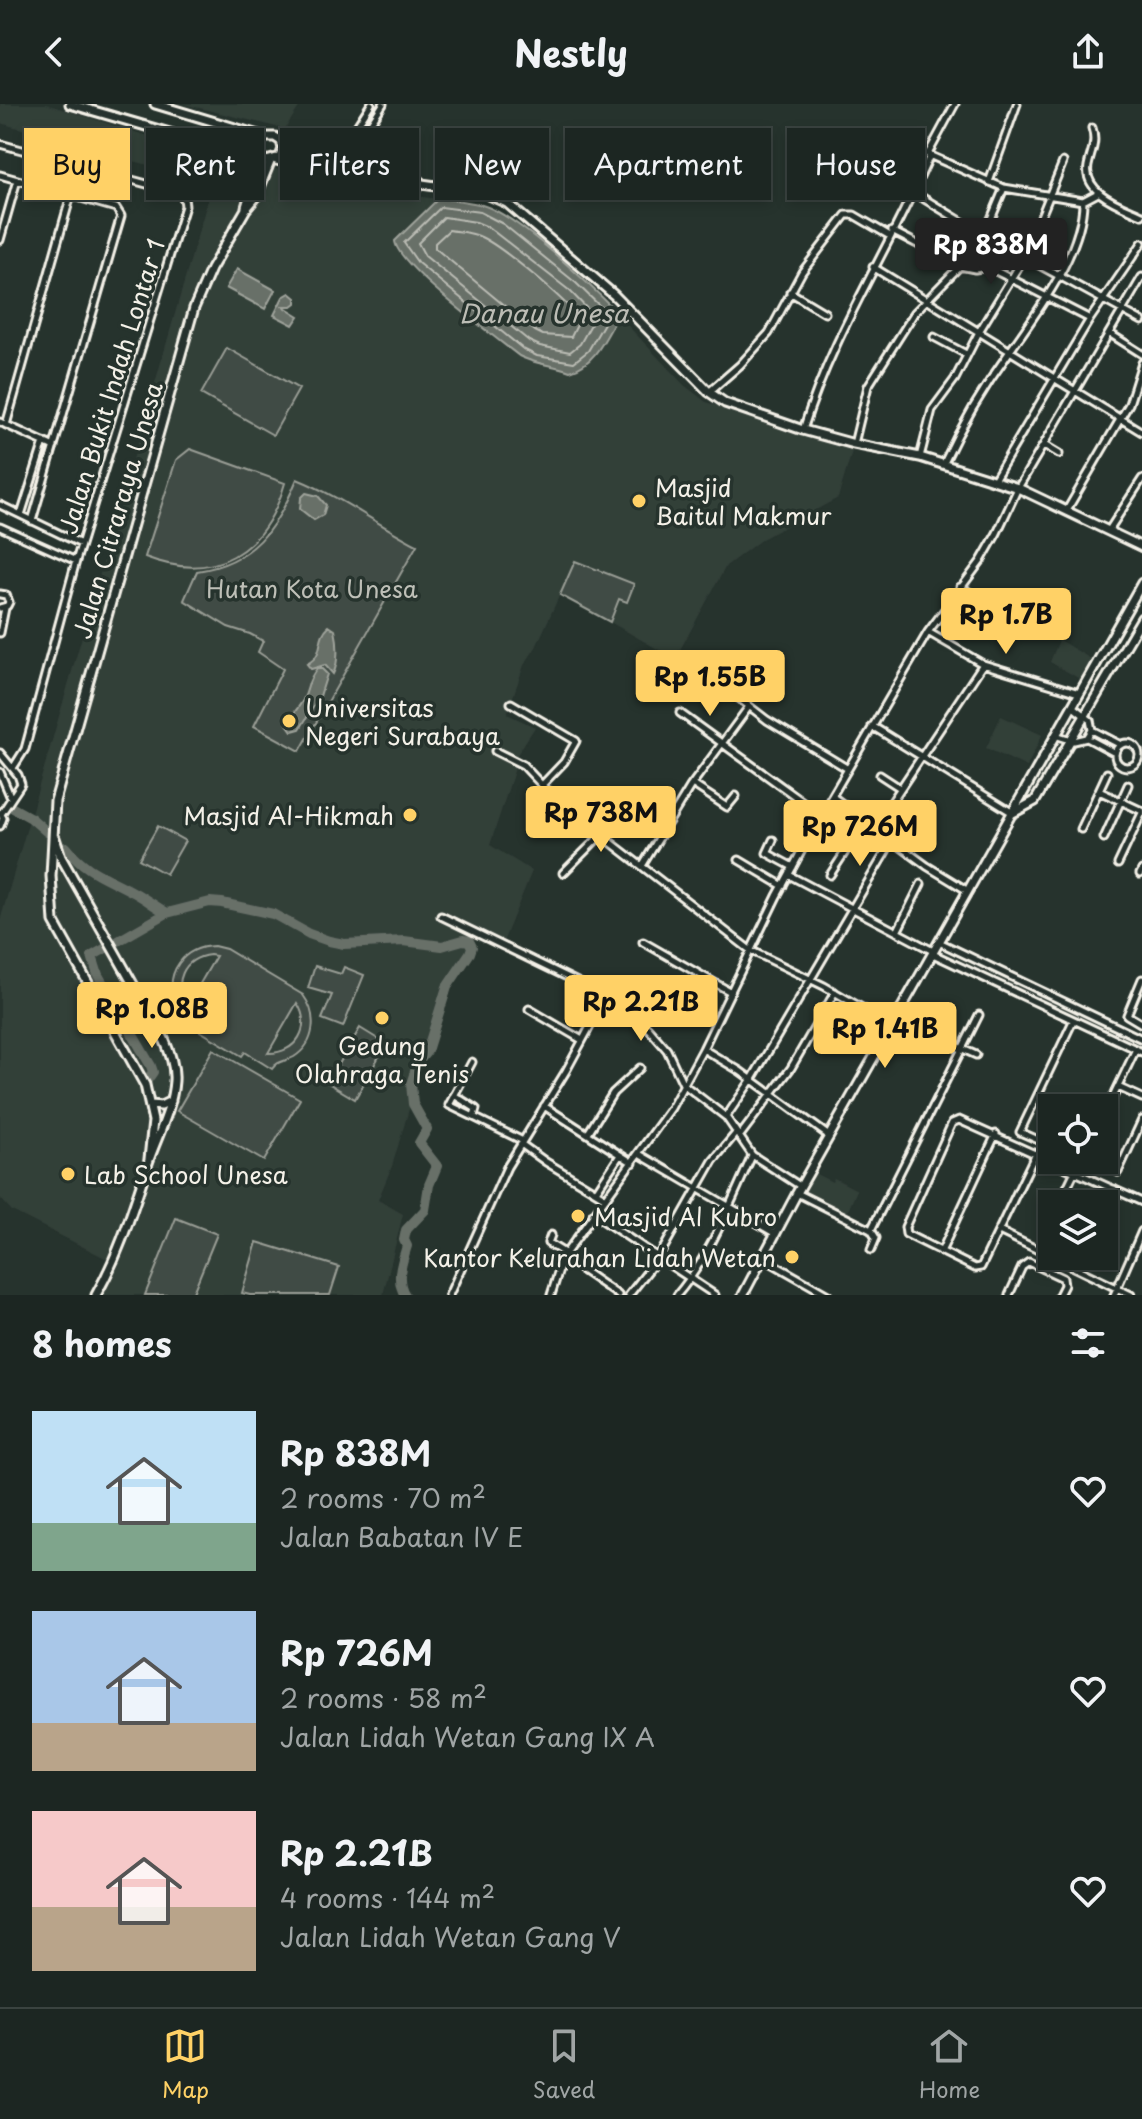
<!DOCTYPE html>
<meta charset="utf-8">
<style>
:root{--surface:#1c2622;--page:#252e2a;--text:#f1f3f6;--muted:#a0a5a5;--line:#3a4340;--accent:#ffd166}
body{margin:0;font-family:"Playpen Sans",sans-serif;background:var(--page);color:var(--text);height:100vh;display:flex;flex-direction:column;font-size:30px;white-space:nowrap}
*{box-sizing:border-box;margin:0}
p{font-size:26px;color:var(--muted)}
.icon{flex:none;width:44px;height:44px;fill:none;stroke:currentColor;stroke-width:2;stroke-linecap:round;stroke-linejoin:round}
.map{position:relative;height:1191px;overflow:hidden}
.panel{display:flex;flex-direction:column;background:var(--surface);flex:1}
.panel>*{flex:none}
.guide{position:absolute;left:24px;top:24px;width:1094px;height:72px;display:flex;gap:16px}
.controls{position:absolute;left:1038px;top:990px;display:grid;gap:16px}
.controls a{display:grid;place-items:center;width:80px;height:80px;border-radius:0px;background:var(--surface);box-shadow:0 4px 12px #0003,0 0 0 2px var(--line);font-size:40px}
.price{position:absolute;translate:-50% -68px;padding:0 18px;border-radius:8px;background:var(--accent);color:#111;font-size:26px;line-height:52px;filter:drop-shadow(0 2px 4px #0008)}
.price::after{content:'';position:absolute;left:50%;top:48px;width:24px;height:18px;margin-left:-12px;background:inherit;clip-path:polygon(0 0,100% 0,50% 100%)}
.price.active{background:#222;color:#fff}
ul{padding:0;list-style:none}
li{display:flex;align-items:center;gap:24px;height:200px;padding:0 32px}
li span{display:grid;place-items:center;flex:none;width:224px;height:160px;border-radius:0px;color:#555}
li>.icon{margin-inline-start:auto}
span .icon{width:96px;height:96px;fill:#fffc;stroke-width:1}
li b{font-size:34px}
h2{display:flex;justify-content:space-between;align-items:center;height:96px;padding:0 32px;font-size:34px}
.pill{padding:0 28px;border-radius:0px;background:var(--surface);box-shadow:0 4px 12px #0003,0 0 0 2px var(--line);font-size:28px;line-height:72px}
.pill.active{background:var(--accent);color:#111}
header{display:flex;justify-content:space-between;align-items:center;height:104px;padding:0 32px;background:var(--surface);font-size:36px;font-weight:700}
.tab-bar{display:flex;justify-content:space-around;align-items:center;height:112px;border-top:2px solid var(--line);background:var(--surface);font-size:22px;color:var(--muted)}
.tab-bar a{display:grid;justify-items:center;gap:4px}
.tab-bar .active{color:var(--accent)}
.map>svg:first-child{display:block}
</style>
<header><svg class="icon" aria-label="back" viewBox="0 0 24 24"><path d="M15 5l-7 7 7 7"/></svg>Nestly<svg class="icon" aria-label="share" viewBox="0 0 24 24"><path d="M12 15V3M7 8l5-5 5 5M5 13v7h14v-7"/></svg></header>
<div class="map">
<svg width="1142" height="1191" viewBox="0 0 1142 1191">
<rect width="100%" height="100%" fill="#26332d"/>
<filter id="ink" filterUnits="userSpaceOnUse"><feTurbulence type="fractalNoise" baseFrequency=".0125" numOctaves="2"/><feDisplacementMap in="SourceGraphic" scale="16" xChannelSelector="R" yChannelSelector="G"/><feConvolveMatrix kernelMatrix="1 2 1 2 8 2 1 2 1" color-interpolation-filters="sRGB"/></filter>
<g filter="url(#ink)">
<!-- built -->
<path fill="#333f39" d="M 0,0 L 46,0 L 138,29 L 359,87 L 364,85 L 482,101 L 507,113 L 582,173 L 684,281 L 706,298 L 853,344 L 838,394 L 762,435 L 726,462 L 675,555 L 610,518 L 619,494 L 627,497 L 633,480 L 575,457 L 536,543 L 524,561 L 507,610 L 535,623 L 513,657 L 516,661 L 490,741 L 532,767 L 503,838 L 478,829 L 446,882 L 392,1062 L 378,1096 L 403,1110 L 383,1191 L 101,1191 L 119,1161 L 12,1107 L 0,1094 L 0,817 L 208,95 L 193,90 L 196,74 L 86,44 L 86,41 L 50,29 L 48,32 L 0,19 Z
M 183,0 L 301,0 L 285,25 Z
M 1059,536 L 1091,555 L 1080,575 L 1050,558 Z
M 1001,612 L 1042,631 L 1027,663 L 986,644 Z
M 812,1068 L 832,1078 L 834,1074 L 857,1086 L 844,1116 L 799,1094 Z"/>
<!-- green -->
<path fill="#414b45" stroke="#9a9e96" stroke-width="2" fill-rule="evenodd" d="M 227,244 L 299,285 L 273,331 L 201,290 Z
M 190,345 L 285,379 C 265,448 215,480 145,453 L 176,356 Z
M 297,375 C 339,392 377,420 417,441 L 300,647 L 254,622 L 283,565 L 258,548 L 263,537 L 250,530 L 228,523 L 184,496 L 197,467 C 253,459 277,424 297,375 Z
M 575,457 L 634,480 L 627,498 L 619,495 L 610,518 L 560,491 Z
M 158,722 L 185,737 L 166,770 L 139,755 Z
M 214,842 L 226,845 L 303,891 C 318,911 316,939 294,953 C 285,958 278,956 272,965 L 245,948 L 242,952 L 185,918 L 187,914 L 169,903 L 174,897 C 165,868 183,843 214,842 ZM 210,851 L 216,852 L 187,902 C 172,879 183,854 210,851 ZM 297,899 C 313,923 296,950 268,949 Z
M 315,862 L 341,870 L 344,863 L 364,871 L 343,923 L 322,915 L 332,891 L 308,884 Z
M 360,924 L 386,940 L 355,995 L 328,979 Z
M 213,945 L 300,995 L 264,1057 L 177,1007 Z
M 176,1114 L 217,1130 L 192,1191 L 145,1191 Z
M 257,1138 L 339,1163 L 330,1191 L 250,1191 L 242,1189 Z"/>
<!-- water -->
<path fill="#676f68" stroke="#9fa39b" stroke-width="2" d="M 439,94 C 453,96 468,97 482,101 C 518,111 591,182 619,210 C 606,232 596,260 570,267 C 552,260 536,261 519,252 C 495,233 397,161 395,137 Z
M 237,165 L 275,186 L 265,205 L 226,184 Z
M 290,189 L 296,194 L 296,199 L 292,202 L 283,202 L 299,212 L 293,221 L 274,211 L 283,193 Z
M 306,389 L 318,392 L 326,401 L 323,411 L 314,416 L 300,405 L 301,394 Z
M 329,522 L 335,526 C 338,538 339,559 333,570 L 325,561 L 311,565 L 307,560 C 326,550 315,534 329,522 Z
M 317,565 L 322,565 L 327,570 L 320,592 L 300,625 L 292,627 L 287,620 C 291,611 298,605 303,596 C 309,585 307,576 317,565 Z"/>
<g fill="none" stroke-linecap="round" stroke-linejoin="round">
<!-- shore -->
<path stroke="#bcbdb5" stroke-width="2" d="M 441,103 L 480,108 L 503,120 L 576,179 L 607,209 L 607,214 L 588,247 L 574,258 L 537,252 L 523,245 L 418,159 L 404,139 Z
M 444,113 L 476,118 L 488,123 L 570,187 L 595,213 L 580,240 L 570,248 L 540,242 L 529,237 L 425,152 L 418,139 Z
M 449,126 C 460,128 471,128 481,133 C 504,144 563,194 580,215 L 571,233 L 543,231 L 535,227 L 435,144 L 435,139 Z"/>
<!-- river -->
<path stroke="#676f68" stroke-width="10" d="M 13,704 L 31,714 L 47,728
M 66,743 C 87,769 107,773 135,789 C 146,795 156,803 167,809 L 210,798 L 222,799 L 273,810 L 309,830 L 329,837 L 344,840 L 404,837 L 442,842 L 463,836 L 469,837 L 472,843 L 470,849 L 447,883 L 427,947 L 418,958 L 411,980 L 413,1000 L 427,1025 L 419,1039 L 437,1062 L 429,1081 L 425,1106 L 406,1126 L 404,1136 L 407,1142 C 402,1158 395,1176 405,1191
M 146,978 L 153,968 L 151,962 L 98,871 L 92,852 L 167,809"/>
<defs>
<path id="street" d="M 1092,24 C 1097,39 1091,47 1088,62 C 1083,90 1123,102 1142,111
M 888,33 L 1004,84 L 1083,97 L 1098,89
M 0,40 L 176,88 L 184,94 L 185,102 L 76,457 L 25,645 L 13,664
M 339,50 L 371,0
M 928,50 L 955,0
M 350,52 L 383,0
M 0,71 L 116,104 L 121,112 L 32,417
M 989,78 L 1017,0
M 913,88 L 982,130 L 1142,217
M 892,127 L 960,162 L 975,165 L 988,163 L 1090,215
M 0,136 L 17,76
M 873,163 L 1142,328
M 790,188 L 825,209
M 1109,229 L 1142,250
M 934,233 L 966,250
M 709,288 L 740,261 L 769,229 L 802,168 L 846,111 L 854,111 L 890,132
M 0,318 L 54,343
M 6,321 L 71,91
M 803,326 C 833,229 890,144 930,51
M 854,340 L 868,282 L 915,208 L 960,162 L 991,115 L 1004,84
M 1044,341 L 1059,350
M 920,353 L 932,306 L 955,275 L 980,226 L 1025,152 L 1063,58
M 944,359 C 962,320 985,282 1010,247 C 1038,207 1083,147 1083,97
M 994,376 L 1090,215 L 1142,139
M 0,401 L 81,440
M 1067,406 L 1129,300 L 1142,259
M 21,411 L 44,338
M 0,423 L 76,457
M 1109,426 L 1142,375
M 960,483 L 992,501
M 0,490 L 6,491 L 9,498 L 7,502 L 0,504
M 928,528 L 983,560 L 1079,589
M 0,529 L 5,504
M 682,555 L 709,571 L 767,616 L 848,665
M 511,599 L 576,637 L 564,658 L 542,681
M 680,609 L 821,711
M 872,622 L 1013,709
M 1092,626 L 1119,640
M 1055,631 L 1074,637 L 1087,634 L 1092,626 L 1090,616 L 1072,602
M 1087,634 L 1115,649
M1115 651a12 12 0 1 1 24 0a12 12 0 1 1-24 0Z
M 495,647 L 523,661 L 555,695 L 750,846 L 824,882 L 893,922
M 0,649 L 18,671 L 21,680 L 1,710
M 0,668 L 11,694
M 880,671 L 900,684
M 692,680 L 727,703 L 736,692
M 1099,687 L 1142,707
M 833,693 L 927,762 L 968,787
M 0,709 L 3,714 L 0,722
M 875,723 L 983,560
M 1081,725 L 1107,669
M 1104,734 L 1128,681
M 773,736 L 767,749 L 793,763
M 739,756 L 783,782
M 1118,760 L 1142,709
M 642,762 L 690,683 L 748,604
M 563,769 L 601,731
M 1140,770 L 1142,766
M 789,771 L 933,847
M 830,771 L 866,716
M 441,812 L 596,887 L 625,906 L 648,924 L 667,946 L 683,980 L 726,1013 L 752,1051 L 800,1082
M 897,828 L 921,780
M 643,838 L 729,887
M 939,838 L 1142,935
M 933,850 L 1142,948
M 1142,875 L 1127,911 L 1142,920
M 529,905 L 582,936
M 896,915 L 976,951
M 703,945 L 740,967 L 829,1032
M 472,958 L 449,1001 L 523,1037
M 1118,983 L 1142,994
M 454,991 L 476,1005 L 474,1012
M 544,1002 L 633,1059
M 1104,1012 L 1136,945
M 726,1013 L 752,975 L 892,737
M 588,1029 L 613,989 L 640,964
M 739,1033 L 791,964 L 835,888
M 521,1040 L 546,1058 L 606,1094
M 1052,1042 L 1020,1028 L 1073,917
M 1036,1049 L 981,1163 L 975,1164 L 906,1130 L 905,1123 L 952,1019 L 959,1016 L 1142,1098
M 639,1050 L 776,1130
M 1118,1068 L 1142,1016
M 597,1086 L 620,1051
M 797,1089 L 871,1126 L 876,1134 L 871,1146
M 1059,1100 L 1075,1067
M 1104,1108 L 1114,1085
M 593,1110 L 715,1191
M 871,1126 L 979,911
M 999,1127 L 1131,1191
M 551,1131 L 548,1139 L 566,1150
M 1038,1146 L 1052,1115
M 941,1148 L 996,1030
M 563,1153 L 618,1191
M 763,1154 L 828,1191
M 1078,1165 L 1084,1152
M 449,1191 L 507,1063 L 566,967 L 606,893
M 551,1191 L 563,1153 L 671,1004 L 703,945 L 777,792 L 821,711 L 928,528 L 981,457 L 997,429 L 1018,384 L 1142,173
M 629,1191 L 658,1154 L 713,1057 L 736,1029
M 677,1191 C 711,1151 730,1099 752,1052
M 1009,1191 L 1022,1163 L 1029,1158 L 1063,1174 L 1064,1181 L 1059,1191
M 1114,1191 L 1142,1127"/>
<path id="secondary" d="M 70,0 L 211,41 L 259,52
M 155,0 L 265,33 L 275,33 L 281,37 L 391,62 L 420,78
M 265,33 C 255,40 256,51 266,57 L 280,53 L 283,45 L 281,37
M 276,56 L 388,82 L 422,80 L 485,89 L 507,99 L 614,191 L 709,288 L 725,299 L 803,326 L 854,340 L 920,353 L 1018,384 L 1142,443
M 246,103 L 261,53
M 1013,709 L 1035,697 L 1142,514
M 55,734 L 61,753 L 164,935 C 170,949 175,962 174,977 C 172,1006 157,1032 148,1059 C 133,1104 120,1149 96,1191
M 151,1001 L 161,1002 L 171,997
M 149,1055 L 153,1017 L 145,981 L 54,818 L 51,772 L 55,697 L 194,204 L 211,165 L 246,105 L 256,93 L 270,58
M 743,1191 L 797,1089 L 1142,479"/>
</defs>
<!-- street casing -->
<use href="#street" stroke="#f4f1e8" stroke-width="11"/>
<!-- secondary casing -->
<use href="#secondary" stroke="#f4f1e8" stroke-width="13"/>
<!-- street -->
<use href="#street" stroke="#26332d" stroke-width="5"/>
<!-- secondary -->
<use href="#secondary" stroke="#26332d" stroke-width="7"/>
</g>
</g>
<!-- markers -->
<g fill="#ffd166" stroke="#26332d" stroke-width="3">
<circle cx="639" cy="397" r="8"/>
<circle cx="289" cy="617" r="8"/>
<circle cx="410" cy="711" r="8"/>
<circle cx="382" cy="914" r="8"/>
<circle cx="68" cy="1070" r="8"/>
<circle cx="578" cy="1112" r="8"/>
<circle cx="792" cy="1153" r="8"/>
</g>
<g text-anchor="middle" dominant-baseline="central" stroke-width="7" stroke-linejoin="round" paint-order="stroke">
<!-- street labels -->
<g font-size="24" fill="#f4f1e8" stroke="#26332d">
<text transform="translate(111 282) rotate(-73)">Jalan Bukit Indah Lontar 1</text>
<text transform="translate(117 406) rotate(-74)">Jalan Citraraya Unesa</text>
</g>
<!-- poi labels -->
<g font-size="24" fill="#f4f1e8" stroke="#26332d" text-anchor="start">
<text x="655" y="383">Masjid<tspan x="655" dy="28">Baitul Makmur</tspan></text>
<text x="305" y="603">Universitas<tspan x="305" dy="28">Negeri Surabaya</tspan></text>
<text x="394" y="711" text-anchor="end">Masjid Al-Hikmah</text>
<text x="382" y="941" text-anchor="middle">Gedung<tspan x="382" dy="28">Olahraga Tenis</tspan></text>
<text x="84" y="1070">Lab School Unesa</text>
<text x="594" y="1112">Masjid Al Kubro</text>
<text x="776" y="1153" text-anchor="end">Kantor Kelurahan Lidah Wetan</text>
</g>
<!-- park labels -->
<g font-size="24" fill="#bebfb7" stroke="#26332d">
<text x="312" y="484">Hutan Kota Unesa</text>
</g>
<!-- water labels -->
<g font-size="26" font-style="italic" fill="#bcbdb5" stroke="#26332d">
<text x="544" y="208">Danau Unesa</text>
</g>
</g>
</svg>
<div class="controls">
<a><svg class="icon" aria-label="locate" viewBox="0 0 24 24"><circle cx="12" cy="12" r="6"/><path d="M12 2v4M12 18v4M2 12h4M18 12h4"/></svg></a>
<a><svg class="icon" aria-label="layers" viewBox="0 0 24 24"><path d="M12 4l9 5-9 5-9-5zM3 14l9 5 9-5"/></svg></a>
</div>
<b class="price active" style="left:991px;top:182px">Rp 838M</b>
<b class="price" style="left:1006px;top:552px">Rp 1.7B</b>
<b class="price" style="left:710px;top:614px">Rp 1.55B</b>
<b class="price" style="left:601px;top:750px">Rp 738M</b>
<b class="price" style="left:860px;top:764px">Rp 726M</b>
<b class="price" style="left:641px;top:939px">Rp 2.21B</b>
<b class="price" style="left:152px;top:946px">Rp 1.08B</b>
<b class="price" style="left:885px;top:966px">Rp 1.41B</b>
<div class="guide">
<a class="pill active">Buy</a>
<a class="pill">Rent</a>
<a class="pill">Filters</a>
<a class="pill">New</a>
<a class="pill">Apartment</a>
<a class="pill">House</a>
</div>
</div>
<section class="panel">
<h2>8 homes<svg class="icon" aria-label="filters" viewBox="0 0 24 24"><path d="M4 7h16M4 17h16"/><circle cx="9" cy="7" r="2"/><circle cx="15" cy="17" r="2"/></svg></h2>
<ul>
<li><span style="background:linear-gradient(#bfe0f5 70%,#7fa58c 0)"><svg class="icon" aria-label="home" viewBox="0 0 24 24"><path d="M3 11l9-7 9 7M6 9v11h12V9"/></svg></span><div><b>Rp 838M</b><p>2 rooms · 70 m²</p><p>Jalan Babatan IV E</p></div><svg class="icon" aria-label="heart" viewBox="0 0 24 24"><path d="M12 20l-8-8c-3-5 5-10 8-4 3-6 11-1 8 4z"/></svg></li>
<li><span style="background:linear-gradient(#a9c7e8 70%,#b9a48a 0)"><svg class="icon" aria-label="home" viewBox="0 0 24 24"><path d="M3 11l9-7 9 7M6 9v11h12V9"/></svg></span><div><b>Rp 726M</b><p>2 rooms · 58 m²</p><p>Jalan Lidah Wetan Gang IX A</p></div><svg class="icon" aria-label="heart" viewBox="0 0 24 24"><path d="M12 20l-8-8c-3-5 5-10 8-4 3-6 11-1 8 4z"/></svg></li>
<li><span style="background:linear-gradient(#f6c9c9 60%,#b9a48a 0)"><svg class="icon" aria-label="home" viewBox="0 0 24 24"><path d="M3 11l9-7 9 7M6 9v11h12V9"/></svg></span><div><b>Rp 2.21B</b><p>4 rooms · 144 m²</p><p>Jalan Lidah Wetan Gang V</p></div><svg class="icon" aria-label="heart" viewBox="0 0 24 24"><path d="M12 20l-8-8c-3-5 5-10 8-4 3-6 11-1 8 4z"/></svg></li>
</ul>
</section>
<nav class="tab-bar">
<a class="active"><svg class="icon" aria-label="map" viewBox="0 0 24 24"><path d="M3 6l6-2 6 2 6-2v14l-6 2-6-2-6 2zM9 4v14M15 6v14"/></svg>Map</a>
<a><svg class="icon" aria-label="saved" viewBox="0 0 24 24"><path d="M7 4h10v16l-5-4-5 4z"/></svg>Saved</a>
<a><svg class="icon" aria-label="home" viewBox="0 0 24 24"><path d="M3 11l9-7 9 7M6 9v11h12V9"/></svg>Home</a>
</nav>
